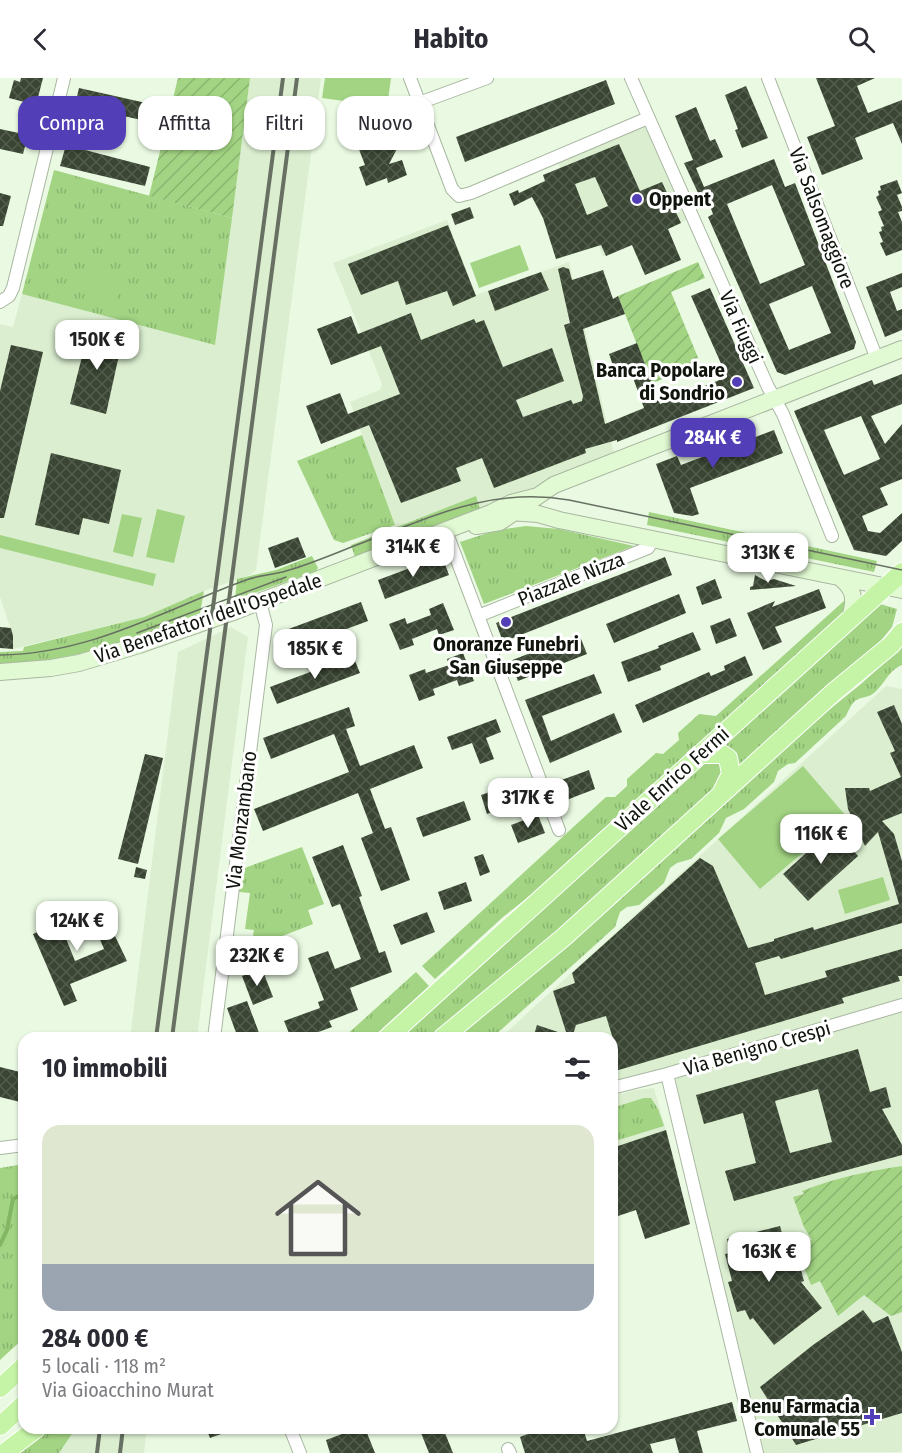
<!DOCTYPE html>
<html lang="it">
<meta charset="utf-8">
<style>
:root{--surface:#fff;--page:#f7f7f7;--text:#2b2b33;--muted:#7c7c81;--line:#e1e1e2;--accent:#523eb6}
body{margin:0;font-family:"Fira Sans Condensed",sans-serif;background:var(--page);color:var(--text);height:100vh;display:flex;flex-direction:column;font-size:22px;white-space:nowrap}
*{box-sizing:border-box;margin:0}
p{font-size:20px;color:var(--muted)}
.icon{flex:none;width:33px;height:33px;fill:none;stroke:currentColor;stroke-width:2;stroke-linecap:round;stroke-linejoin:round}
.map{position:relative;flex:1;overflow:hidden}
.details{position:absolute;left:18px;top:954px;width:600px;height:402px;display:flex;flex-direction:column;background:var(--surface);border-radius:18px;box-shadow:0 2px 4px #0004}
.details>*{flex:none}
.guide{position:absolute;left:18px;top:18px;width:600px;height:54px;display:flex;gap:12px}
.price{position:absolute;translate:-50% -51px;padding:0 14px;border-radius:12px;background:#fff;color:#222;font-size:20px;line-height:39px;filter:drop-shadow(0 2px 3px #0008)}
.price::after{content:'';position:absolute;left:50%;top:36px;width:18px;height:14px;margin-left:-9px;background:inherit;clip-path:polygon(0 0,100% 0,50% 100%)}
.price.on{background:var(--accent);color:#fff}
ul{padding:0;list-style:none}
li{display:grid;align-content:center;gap:12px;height:318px;padding:0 24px}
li+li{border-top:2px solid var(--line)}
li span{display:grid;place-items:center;height:186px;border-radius:18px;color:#555}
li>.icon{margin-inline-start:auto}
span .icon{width:108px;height:108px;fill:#fffc;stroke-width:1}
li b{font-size:26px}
h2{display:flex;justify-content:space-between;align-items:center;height:72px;padding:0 24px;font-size:26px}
.pill{padding:0 21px;border-radius:18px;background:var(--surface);box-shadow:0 2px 4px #0004;font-size:21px;line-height:54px}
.pill.on{background:var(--accent);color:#fff}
header{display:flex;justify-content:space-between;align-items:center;height:78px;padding:0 24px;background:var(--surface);font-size:27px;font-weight:700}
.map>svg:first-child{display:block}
</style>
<header><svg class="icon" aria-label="back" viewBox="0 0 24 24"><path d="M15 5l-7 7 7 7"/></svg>Habito<svg class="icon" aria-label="search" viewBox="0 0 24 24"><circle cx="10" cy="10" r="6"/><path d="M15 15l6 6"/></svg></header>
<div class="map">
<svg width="902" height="1375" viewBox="0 0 902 1375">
<defs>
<pattern id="grass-tufts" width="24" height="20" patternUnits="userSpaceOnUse" patternTransform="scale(1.5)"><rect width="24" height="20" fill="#a2d483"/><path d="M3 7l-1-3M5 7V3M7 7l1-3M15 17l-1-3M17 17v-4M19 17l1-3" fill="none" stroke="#8ab570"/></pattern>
<pattern id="garden-furrows" width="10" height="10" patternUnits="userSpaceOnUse" patternTransform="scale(1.5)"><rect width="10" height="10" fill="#a2d483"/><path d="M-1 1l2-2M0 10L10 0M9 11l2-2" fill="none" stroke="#8ab570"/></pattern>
<pattern id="building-cross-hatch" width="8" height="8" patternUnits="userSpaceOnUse" patternTransform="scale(1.5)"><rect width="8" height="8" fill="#3a4633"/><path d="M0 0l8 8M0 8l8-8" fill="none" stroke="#535d4d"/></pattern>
</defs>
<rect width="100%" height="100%" fill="#eafae2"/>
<!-- built -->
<path fill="#dbefd0" d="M 250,0 L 321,0 L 256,492 L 250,497 L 204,513 L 144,539 L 13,571 L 13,558 L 0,519 L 0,246 L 13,249 L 22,216 L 215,266 Z
M 648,44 L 691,140 L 603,179 L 577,110 L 569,113 L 557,81 Z
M 447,142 L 476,217 L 569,184 L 616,384 L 402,466 L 350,324 L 380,312 L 382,306 L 333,185 Z
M 231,549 L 248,559 L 197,960 L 130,960 L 178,574 Z
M 886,608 L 902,611 L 902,1374 L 764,1375 L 670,998 L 612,1008 L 612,960 L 500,960 Z
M 654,1010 L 678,1095 L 612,1120 L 612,1018 L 636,1012 Z
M 76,1350 L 147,1350 L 144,1375 L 59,1375 Z"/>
<!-- grass -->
<path fill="url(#grass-tufts)" d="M 54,92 L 232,140 L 215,267 L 22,216 Z
M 362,357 L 395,447 L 343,465 L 334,462 L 297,383 Z
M 476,418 L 480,431 L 355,479 L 351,467 Z
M 649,434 L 877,483 L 874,494 L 647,447 Z
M 526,448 L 559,451 L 634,468 L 484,526 L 460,464 L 497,452 Z
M 312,478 L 318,490 L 316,493 L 235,522 L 237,501 L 276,492 Z
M 204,513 L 200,535 C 137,561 69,585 0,586 L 0,574 L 23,573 L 24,569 L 144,539 Z
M 845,522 L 846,523 L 845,530 L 839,540 L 568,788 L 503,839 L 435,901 L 422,888 L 606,719 L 615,719 L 627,708 L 627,701 L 656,675 L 663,676 L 679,662 L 678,655 L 699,636 L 716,638 Z
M 877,525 L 897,531 L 892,549 L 879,565 L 766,667 L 739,688 L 719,668 Z
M 902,569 L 902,587 C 887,593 884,609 871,617 C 865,620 858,619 853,625 C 850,629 848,633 846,638 L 795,685 L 788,686 L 778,693 L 774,704 L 744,731 L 726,740 L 719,755 L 691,781 L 677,785 L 670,790 L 664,805 L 639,827 L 627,829 L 620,834 L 615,849 L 492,960 L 458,960 L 462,954 L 809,648 L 861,606 Z
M 718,682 L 726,690 L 727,701 L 511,897 L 432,960 L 399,960 L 700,685 Z
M 302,769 L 324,826 L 308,832 L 313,846 L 257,868 L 253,857 L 254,852 L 245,851 L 250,815 L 239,814 L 242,791 Z
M 416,894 L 429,908 L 372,960 L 343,960 Z
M 644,1020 L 651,1020 L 658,1031 L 664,1048 L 612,1064 L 612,1030 Z
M 24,1086 L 24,1260 L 0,1282 L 0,1090 Z
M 45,1350 L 76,1350 L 59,1375 L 15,1375 Z"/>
<!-- garden -->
<path fill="url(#garden-furrows)" d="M 178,0 L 250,0 L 232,140 L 149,118 Z
M 698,184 L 705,200 L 671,214 L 701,287 L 652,305 L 618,218 Z
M 902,1088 L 902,1234 L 891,1238 L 864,1217 L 838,1238 L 820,1203 L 811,1207 L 795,1166 L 798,1165 L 800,1168 L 812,1162 L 804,1149 L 793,1119 L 804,1116 L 802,1113 C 835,1100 868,1093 902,1088 Z"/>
<!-- pitch -->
<path fill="#a2d483" d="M 325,0 L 391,0 L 387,29 L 322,20 Z
M 520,167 L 529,192 L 479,210 L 470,185 Z
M 89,191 L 122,210 L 112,229 L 78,210 Z
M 157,431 L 185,438 L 174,485 L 146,479 Z
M 122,436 L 142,440 L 133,479 L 113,474 Z
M 0,457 L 156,496 L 153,508 L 0,470 Z
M 803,688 L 846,738 L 760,811 L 718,761 Z
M 883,799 L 890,822 L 845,836 L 838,812 Z"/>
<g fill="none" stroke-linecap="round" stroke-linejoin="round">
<!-- stream -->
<path stroke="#83b663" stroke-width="4" d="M 0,1167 L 7,1152 L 13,1121 L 24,1115"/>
</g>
<!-- building -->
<path fill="url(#building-cross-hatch)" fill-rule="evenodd" d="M 21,0 L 43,0 L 36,27 L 9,20 L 14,2 L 20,4 Z
M 816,0 L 875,0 L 857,8 L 868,35 L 902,22 L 902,66 L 893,45 L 855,60 L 863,81 L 822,97 L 807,59 L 835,48 Z
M 606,2 L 615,26 L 465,84 L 456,59 Z
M 746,8 L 768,60 L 742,70 L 735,52 L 738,51 L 725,17 Z
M 79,10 L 164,29 L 159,46 L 75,27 Z
M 696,29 L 710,63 L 715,61 L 723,79 L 696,90 L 704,109 L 774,81 L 785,109 L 795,105 L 856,264 L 854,271 L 785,297 L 777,294 L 708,139 L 713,136 L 705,115 L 699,117 L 684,85 L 693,82 L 675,38 ZM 772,107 L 805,187 L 760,206 L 727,126 ZM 812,208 L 831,255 L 789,272 L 769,226 Z
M 396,43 L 402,59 L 400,60 L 400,65 L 389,86 L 402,82 L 407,97 L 388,105 L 387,100 L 366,108 L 359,89 L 365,87 L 355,61 Z
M 0,51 L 28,57 L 23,76 L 0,71 Z
M 619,66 L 640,113 L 662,104 L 681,145 L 668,151 L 681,182 L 645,197 L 632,167 L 606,178 L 601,167 L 556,181 L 543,140 L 532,119 L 514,128 L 509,116 L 518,112 L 519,115 L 545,103 L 543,97 ZM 595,99 L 608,128 L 587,137 L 575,106 Z
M 66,67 L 150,89 L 145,108 L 60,88 Z
M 897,102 L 902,115 L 897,117 L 902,129 L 902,133 L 898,134 L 902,144 L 902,172 L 886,178 L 880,165 L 883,164 L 879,154 L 882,153 L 881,149 L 884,148 L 878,134 L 882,132 L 876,119 L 879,117 L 878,113 L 881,112 L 880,108 Z
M 0,115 L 11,118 L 3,148 L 0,148 Z
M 470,129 L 474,140 L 455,147 L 451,136 Z
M 448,147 L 476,218 L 453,228 L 447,213 L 406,227 L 398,203 L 361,217 L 348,186 Z
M 563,189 L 569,191 L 572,202 L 603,192 L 613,221 L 618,218 L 625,236 L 583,251 L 605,346 L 644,330 L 632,297 L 618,302 L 609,276 L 637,265 L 660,326 L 727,299 L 691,218 L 710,210 L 754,310 L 617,364 L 617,362 L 585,371 L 586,375 L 494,410 L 482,380 L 456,390 L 461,403 L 401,425 L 369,347 L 321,366 L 306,328 L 340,315 L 348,336 L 400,316 L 381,268 L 331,287 L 317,251 L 351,238 L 358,256 L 411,235 L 421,262 L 474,241 L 476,245 L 484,242 L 503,289 L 552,270 L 564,303 L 516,322 L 523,339 L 571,322 L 573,326 L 582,323 L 583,318 L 564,247 L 570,245 L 558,191 Z
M 541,194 L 549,212 L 495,233 L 488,213 Z
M 902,195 L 902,209 L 890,214 L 897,233 L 902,231 L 902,252 L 885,259 L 866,209 Z
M 89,251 L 123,259 L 106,336 L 70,326 Z
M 11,267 L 43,274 L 4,440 L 0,440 L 0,313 Z
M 902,296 L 902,326 L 871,338 L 885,366 L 902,346 L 902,401 L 880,410 L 888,427 L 862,438 L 868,453 L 880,455 L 902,435 L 902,463 L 886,478 L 854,472 L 794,333 L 872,302 L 874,307 ZM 861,338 L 880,381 L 844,397 L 824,352 Z
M 774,352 L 783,375 L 690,410 L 699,436 L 692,438 L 674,435 L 656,386 L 677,378 L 681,387 Z
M 51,375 L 121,392 L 109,446 L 83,440 L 79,457 L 35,447 Z
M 298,459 L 306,479 L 275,490 L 268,470 Z
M 442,478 L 449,497 L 385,521 L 378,502 Z
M 665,479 L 672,497 L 503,564 L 496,545 Z
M 755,497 L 766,503 L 774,501 L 796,508 L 750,512 L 750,509 L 753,508 Z
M 715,501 L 722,520 L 702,527 L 696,509 Z
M 819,511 L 826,530 L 775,549 L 782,564 L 763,572 L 747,535 L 775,523 L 772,529 Z
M 679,516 L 686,535 L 614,565 L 606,546 Z
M 361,524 L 368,543 L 285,574 L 278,555 Z
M 443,525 L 454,552 L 439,557 L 437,551 L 412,561 L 414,567 L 400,572 L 389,546 L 405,540 L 407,546 L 431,537 L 429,531 Z
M 730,540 L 737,558 L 716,566 L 710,548 Z
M 0,549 L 11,550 L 13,558 L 13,571 L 0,570 Z
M 693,554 L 701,572 L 660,588 L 661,592 L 628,604 L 621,584 L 659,570 L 658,568 Z
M 579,556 L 587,576 L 518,603 L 510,583 Z
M 463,575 L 474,603 L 459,608 L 457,602 L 433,611 L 435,617 L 419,623 L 409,597 L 425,591 L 426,595 L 449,587 L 447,581 Z
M 353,578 L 360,595 L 277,626 L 270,609 Z
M 745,578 L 753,597 L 643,645 L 635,627 L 709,594 L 711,598 L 725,592 L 724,588 Z
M 594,596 L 602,615 L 542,638 L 551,663 L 614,635 L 622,654 L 550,685 L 525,622 Z
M 894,627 L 902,646 L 902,735 L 882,743 L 894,756 L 902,783 L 902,845 L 781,881 L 779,878 L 755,885 L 765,917 L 827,899 L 825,893 L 902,871 L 902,898 L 898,898 L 900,903 L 842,920 L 844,925 L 612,994 L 612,965 L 614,964 L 606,938 L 576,947 L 572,960 L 533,960 L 537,947 L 567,957 L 553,913 L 575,905 L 572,895 L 700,780 L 713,788 L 748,870 L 774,863 L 774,861 L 813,849 L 814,852 L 899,826 L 878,754 L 865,768 L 848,731 L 845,710 L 869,710 L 870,713 L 901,699 L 890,675 L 895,673 L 877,634 Z
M 349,629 L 355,648 L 346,651 L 360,688 L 414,667 L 423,690 L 370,711 L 385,751 L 391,749 L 410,802 L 381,813 L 361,760 L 373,755 L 358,715 L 263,753 L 254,731 L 349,694 L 334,656 L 271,681 L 263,660 Z
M 496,641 L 501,654 L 486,660 L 494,681 L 480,686 L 472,665 L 452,672 L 447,659 Z
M 145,676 L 163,680 L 138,786 L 118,781 Z
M 589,692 L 595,711 L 564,723 L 556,704 Z
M 525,702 L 532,720 L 487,736 L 481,717 Z
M 464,723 L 471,742 L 423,759 L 416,740 Z
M 538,737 L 545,755 L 518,765 L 511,747 Z
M 834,750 L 858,778 L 808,823 L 783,796 Z
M 343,767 L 362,818 L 359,819 L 379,875 L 385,873 L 392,894 L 350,910 L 358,932 L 329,943 L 332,949 L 302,960 L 291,960 L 284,943 L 320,930 L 318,924 L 324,922 L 308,880 L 328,873 L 335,891 L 361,881 L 340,826 L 332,829 L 312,779 Z
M 483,776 L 490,794 L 480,798 L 474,779 Z
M 136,789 L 147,792 L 145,801 L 134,799 Z
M 466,804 L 472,823 L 444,832 L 438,814 Z
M 86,825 L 90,836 L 61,848 L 75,883 L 104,871 L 90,838 L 103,833 L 127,883 L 70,906 L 77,923 L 64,928 L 33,856 L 55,847 L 52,840 Z
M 427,834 L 435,854 L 401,867 L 393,847 Z
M 262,891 L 273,919 L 253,927 L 242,898 Z
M 247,923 L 261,960 L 238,960 L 227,930 Z
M 858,971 L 870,1014 L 886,1009 L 891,1029 L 882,1031 L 902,1067 L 902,1077 L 734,1123 L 725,1093 L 756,1085 L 743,1035 L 704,1046 L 696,1017 ZM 818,1011 L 832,1064 L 790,1075 L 775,1023 Z
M 0,989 L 24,995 L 24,1025 L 0,1019 Z
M 666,1052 L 690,1146 L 645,1161 L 636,1132 L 612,1140 L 612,1120 L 615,1119 L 612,1109 L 612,1070 Z
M 780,1148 L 784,1162 L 788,1162 L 790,1172 L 795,1171 L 804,1203 L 801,1204 L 822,1230 L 774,1267 L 753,1240 L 750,1242 L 745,1232 L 737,1234 L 728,1204 L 732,1203 L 725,1176 L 730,1175 L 727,1161 Z
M 863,1232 L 873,1245 L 888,1238 L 902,1274 L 902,1335 L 796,1367 L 760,1309 L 813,1267 Z
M 732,1324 L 737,1343 L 697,1353 L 703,1375 L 679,1375 L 675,1360 L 650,1366 L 653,1375 L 525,1375 L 520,1359 L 544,1350 L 583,1350 L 587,1363 Z
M 206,1350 L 235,1350 L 235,1351 L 210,1360 Z
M 358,1350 L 365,1350 L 375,1375 L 330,1375 L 326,1362 Z
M 419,1350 L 443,1350 L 453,1375 L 429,1375 Z"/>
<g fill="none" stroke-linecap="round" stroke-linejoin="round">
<defs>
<path id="street" d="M 410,0 L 452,111 L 459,118 L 471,115 L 648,40
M 631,0 L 768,309 L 783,336 L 832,458
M 768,0 L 877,281
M 419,25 L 487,0
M 0,224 L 9,218 L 13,210 L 64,0
M 446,453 L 559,752
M 478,538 L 648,470 L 653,461
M 214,960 L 266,547 L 260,524
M 667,996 L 757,1375
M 612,1010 L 667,996 L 902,927
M 0,1070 L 24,1067
M 290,1350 L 300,1375
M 508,1371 L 510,1375"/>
<path id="secondary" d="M 510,434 L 538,436 L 559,442 L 902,512
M 476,448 L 500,444 L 554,407 L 902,271
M 839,499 C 854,510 856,521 850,539
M 0,594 L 51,590 L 79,585 L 139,567 L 233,534 L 491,435 L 511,425 L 538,418"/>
<path id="primary" d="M 700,676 L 722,676 L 728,680 L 731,696 L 723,712
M 387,960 L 902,494
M 442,960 L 564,859 L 835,613 L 891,567 L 902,554
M 0,1310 L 24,1288
M 0,1348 L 24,1326
M 4,1375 L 37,1350"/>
</defs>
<!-- street casing -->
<use href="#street" stroke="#a9b7a1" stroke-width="14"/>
<!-- secondary casing -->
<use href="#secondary" stroke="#a9b7a1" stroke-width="18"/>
<!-- primary casing -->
<use href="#primary" stroke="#fff" stroke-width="20"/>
<!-- street -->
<use href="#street" stroke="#fff" stroke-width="12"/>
<!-- secondary -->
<use href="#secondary" stroke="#e2fad3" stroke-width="16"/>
<!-- primary -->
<use href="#primary" stroke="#c6f4a7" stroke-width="18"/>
<!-- tram -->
<path stroke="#677062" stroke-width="1.5" d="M 137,555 L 286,499
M 0,577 C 91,576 164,532 246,502 C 259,497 273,497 286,493 C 314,485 340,473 367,463 C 436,437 493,409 569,422 L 902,492"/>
<!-- rail -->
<path stroke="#677062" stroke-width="4" d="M 156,960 L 283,0
M 172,960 L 297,0
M 97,1375 L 100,1350
M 120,1375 L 123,1350"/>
</g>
<!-- markers -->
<g fill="#523eb6" stroke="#fff" stroke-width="2">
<circle cx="637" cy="121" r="6"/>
<circle cx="737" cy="304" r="6"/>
<circle cx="506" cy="544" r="6"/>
<path d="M869 1330h6v6h6v6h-6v6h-6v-6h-6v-6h6z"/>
</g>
<g text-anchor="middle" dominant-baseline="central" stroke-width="6" stroke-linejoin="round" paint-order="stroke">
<!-- poi labels -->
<g font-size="20" font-weight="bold" fill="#0f140c" stroke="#fff" text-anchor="end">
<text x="649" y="121" text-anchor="start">Oppent</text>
<text x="725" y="292">Banca Popolare<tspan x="725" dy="23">di Sondrio</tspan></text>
<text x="506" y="566" text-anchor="middle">Onoranze Funebri<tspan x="506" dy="23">San Giuseppe</tspan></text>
<text x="860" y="1328">Benu Farmacia<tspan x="860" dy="23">Comunale 55</tspan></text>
</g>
<!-- street labels -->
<g font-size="20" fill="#0f140c" stroke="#fff">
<text transform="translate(822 140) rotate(69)">Via Salsomaggiore</text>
<text transform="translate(741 249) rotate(66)">Via Fiuggi</text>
<text transform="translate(571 501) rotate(-22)">Piazzale Nizza</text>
<text transform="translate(208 540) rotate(-19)">Via Benefattori dell'Ospedale</text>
<text transform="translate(672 701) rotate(-42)">Viale Enrico Fermi</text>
<text transform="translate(241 742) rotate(-83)">Via Monzambano</text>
<text transform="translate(757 970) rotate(-16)">Via Benigno Crespi</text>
</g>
</g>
</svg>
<b class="price" style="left:97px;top:293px">150K €</b>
<b class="price on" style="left:713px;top:391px">284K €</b>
<b class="price" style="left:413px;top:500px">314K €</b>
<b class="price" style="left:768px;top:506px">313K €</b>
<b class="price" style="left:315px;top:602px">185K €</b>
<b class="price" style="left:528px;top:751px">317K €</b>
<b class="price" style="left:821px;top:787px">116K €</b>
<b class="price" style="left:77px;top:874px">124K €</b>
<b class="price" style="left:257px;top:909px">232K €</b>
<b class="price" style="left:769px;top:1205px">163K €</b>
<div class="guide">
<a class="pill on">Compra</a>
<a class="pill">Affitta</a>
<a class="pill">Filtri</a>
<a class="pill">Nuovo</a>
</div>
<section class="details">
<h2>10 immobili<svg class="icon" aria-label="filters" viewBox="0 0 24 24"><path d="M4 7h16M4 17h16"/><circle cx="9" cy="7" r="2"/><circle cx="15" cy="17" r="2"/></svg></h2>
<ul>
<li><span style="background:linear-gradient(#dfe7d0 75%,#9aa5b1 0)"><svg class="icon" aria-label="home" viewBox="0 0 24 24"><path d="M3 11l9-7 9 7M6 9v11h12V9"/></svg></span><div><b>284 000 €</b><p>5 locali · 118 m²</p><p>Via Gioacchino Murat</p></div></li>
</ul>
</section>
</div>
